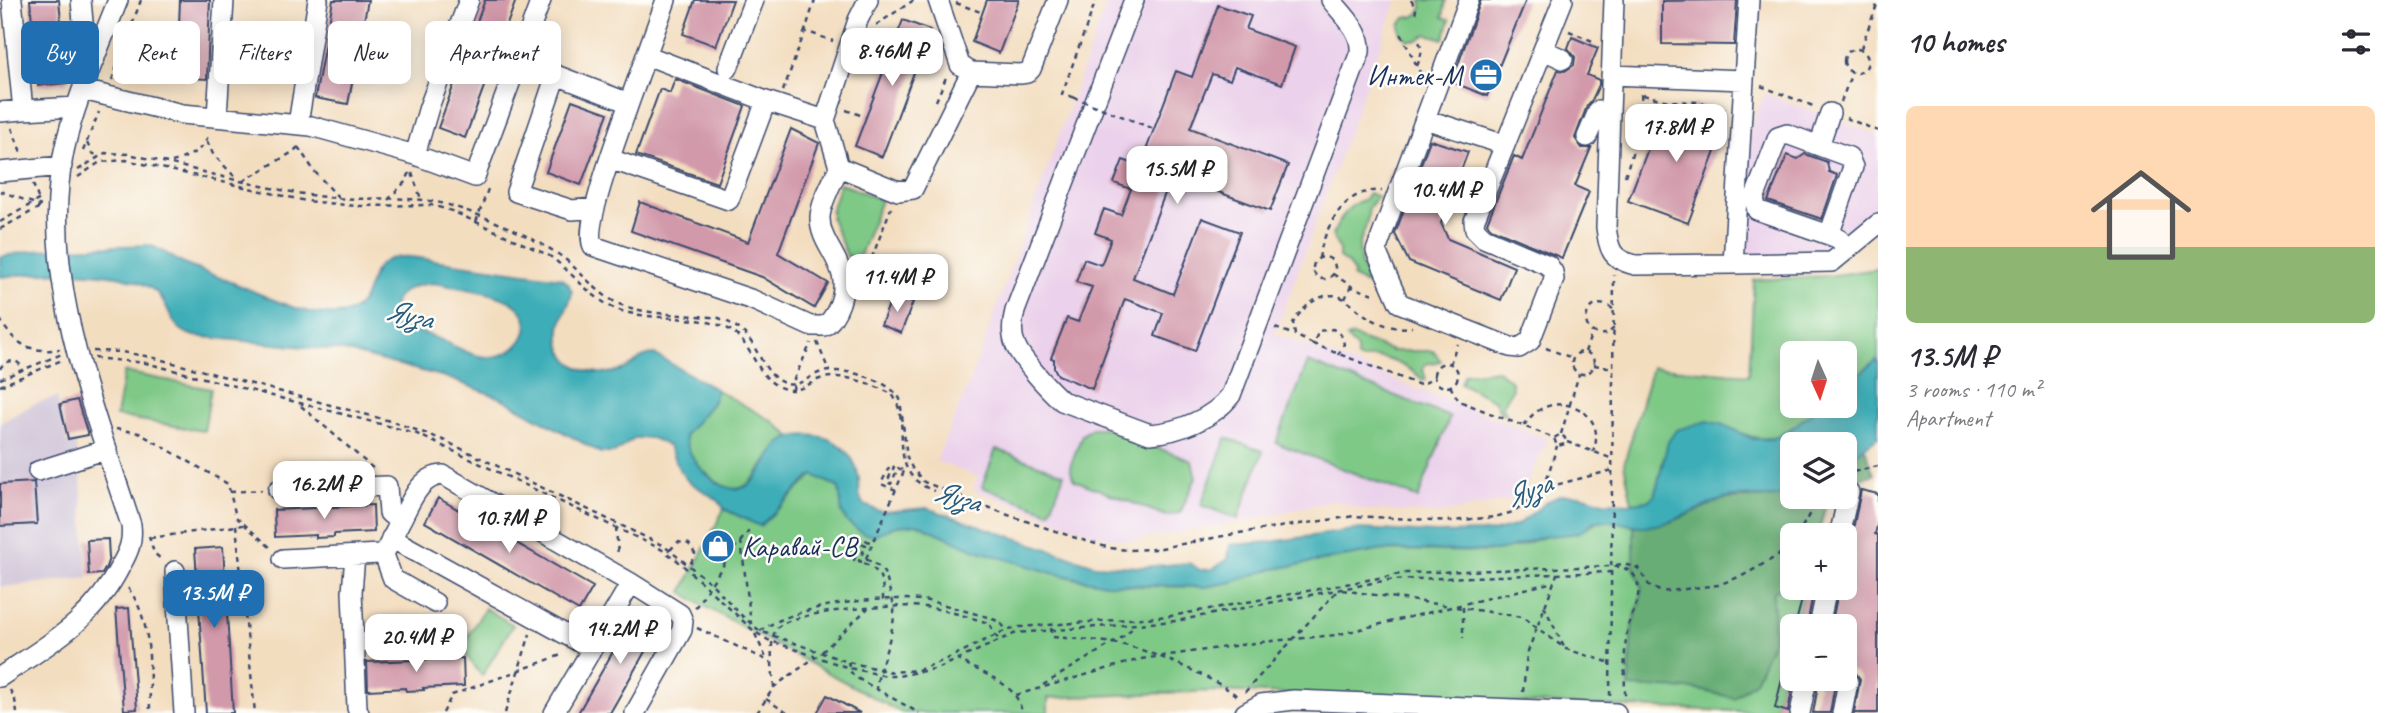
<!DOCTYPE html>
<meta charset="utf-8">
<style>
:root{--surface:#fff;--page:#f7f7f7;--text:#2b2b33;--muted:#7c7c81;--accent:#1f6fb2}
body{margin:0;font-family:Caveat,sans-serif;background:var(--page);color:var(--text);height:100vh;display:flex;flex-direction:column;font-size:26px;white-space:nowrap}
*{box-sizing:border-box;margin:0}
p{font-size:23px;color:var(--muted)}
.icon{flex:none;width:38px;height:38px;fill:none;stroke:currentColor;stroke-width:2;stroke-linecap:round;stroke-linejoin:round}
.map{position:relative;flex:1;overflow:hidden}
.drawer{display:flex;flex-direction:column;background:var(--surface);width:525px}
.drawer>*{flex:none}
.hud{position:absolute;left:21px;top:21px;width:665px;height:63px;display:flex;gap:14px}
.needle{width:46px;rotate:177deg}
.controls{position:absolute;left:1780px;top:341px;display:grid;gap:14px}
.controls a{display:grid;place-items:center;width:77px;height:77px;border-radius:10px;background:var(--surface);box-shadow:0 4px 18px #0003;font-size:35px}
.price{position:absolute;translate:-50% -60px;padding:0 16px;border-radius:14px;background:#fff;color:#222;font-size:23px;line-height:46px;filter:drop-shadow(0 2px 4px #0008)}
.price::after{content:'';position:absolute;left:50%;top:42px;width:21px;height:16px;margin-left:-10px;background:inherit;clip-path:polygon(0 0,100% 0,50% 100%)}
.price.on{background:var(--accent);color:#fff}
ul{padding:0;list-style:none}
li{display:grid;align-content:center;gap:14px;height:371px;padding:0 28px}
li span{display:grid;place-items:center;height:217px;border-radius:10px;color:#555}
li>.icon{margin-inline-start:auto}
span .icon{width:126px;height:126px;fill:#fffc;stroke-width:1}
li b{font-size:30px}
h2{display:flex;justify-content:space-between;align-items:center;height:84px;padding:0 28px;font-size:30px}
.tag{padding:0 24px;border-radius:10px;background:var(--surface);box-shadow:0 4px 18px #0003;font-size:24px;line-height:63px}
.tag.on{background:var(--accent);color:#fff}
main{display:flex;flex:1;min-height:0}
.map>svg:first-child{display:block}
</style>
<main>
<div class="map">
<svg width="1878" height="713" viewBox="0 0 1878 713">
<rect width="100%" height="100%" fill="#fdfcf7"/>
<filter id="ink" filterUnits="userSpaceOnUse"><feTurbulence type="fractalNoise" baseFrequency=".0143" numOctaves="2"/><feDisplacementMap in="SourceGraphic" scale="14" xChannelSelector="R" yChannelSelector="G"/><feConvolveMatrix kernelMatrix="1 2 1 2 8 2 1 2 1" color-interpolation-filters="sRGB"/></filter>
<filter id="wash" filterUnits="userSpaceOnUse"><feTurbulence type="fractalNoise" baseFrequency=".00686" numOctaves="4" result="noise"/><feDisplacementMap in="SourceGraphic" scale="28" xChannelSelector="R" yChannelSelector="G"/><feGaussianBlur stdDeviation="1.57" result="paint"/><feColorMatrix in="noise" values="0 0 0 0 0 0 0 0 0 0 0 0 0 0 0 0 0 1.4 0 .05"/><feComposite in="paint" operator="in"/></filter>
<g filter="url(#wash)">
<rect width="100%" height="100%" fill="#f3ddbf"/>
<!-- built -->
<path fill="#ebd1eb" d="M 1108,0 L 1397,0 L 1275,334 L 1548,439 L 1520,498 L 1440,514 L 1360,509 L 1334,500 L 1251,520 L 1131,541 L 1103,537 L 974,490 L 978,477 L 936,461 L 972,376 Z
M 1765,94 L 1878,135 L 1878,212 L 1852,233 L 1848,230 L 1827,254 L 1753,256 L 1743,250 L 1750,128 Z"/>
<!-- industrial -->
<path fill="#cbbfd5" d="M 57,397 L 67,443 L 75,442 L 80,467 L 88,578 L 0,587 L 0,423 L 34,404 Z"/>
<!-- green -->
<path fill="#7fc987" stroke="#4d7c72" stroke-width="2" d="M 1422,0 L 1446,0 L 1443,17 L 1450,20 L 1444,39 L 1427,34 L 1418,40 L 1408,40 L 1401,34 L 1400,25 L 1405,18 L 1416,16 L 1422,8 Z
M 840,183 L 881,200 L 858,261 L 847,256 L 831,218 L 831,211 Z
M 1369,193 L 1378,197 L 1369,207 L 1367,223 L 1359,245 L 1361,267 L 1369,279 L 1365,284 L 1352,277 L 1354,273 L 1348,264 L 1339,258 L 1339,249 L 1332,235 C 1339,222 1348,203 1364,200 Z
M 1878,269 L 1878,359 L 1845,385 L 1844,354 L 1792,354 L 1792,406 L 1819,406 C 1782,436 1771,451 1724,425 L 1663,460 L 1655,495 L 1648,501 L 1632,503 L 1624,464 L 1652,367 L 1749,375 L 1754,280 L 1827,276 Z
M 1352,336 L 1392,351 L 1433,351 L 1441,361 L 1425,364 L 1423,370 L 1426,379 L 1423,380 C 1410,367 1380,351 1362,360 L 1357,358 L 1357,349 L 1347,338 Z
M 1308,362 L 1450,417 L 1418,498 L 1276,443 Z
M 1498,370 L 1511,381 L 1512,389 L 1502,407 L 1506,414 L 1500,412 L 1495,401 L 1460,383 L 1464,374 Z
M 124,372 L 211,389 L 204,431 L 116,416 Z
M 717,390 L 772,421 L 792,437 C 756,451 756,520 705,472 C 695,463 685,449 685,435 L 712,403 Z
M 1092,428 L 1105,428 L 1192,461 L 1196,478 L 1180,513 L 1166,516 L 1074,480 L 1070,468 L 1071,464 L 1082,435 Z
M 1226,438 L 1263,451 L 1238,519 L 1201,505 Z
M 996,449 L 1064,474 L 1050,512 L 982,487 Z
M 814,475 L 840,488 L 842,513 L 884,531 L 896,526 L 918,524 L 976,550 L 1076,579 L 1132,586 L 1205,587 L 1232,582 L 1268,570 L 1383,550 L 1485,552 L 1517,547 L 1550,535 L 1576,533 L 1598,521 L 1620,521 L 1634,527 L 1651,526 L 1749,497 L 1781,497 L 1792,492 L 1792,497 L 1828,497 L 1818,535 L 1792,536 L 1792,588 L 1805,588 L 1795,626 L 1792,626 L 1792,640 L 1775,708 L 1762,712 L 1215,691 L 1048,698 L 1048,713 L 902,713 L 702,605 L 682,592 L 724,509 L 760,526 Z
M 485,608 L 513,625 L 482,676 L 465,654 L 465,641 Z"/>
<!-- forest -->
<path fill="#67ad74" stroke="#416e69" stroke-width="2" d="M 1865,448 L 1874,475 L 1845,480 L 1845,461 Z
M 1792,492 L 1792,497 L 1828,497 L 1818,535 L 1792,536 L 1792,578 L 1773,593 L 1774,638 L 1755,681 L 1734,698 L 1695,689 L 1629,687 L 1632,628 L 1642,593 L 1641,584 L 1634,568 L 1634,527 L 1671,522 L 1724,499 L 1781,497 Z"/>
<!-- water -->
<path fill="#3daeb7" stroke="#2c6e8a" stroke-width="2" fill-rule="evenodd" d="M 148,245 C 164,249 172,259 186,265 C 201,271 216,276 231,282 C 265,295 302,317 339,314 C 385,309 353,252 411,257 L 561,278 L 568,283 L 572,292 C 570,305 561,316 560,329 C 555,367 595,381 625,369 C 636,364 641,354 654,354 L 717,390 L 712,403 L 685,435 C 685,457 720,498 745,487 C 757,482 771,455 779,444 C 790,436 802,434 816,436 C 838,438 856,456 859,479 C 860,489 857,496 864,505 L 882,512 L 927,508 L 1095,565 L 1142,567 L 1189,563 L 1200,570 L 1213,569 L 1228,559 L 1230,545 L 1270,542 L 1360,529 L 1436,533 L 1492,532 L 1517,525 L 1548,501 L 1561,495 L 1581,495 L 1604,502 L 1632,503 L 1647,501 L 1655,495 L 1668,442 L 1676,430 L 1708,421 L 1724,425 L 1753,439 L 1771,439 L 1787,432 L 1819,406 L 1844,406 L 1845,385 L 1878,359 L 1878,437 L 1845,461 L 1844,444 L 1792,444 L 1792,492 C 1771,503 1746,492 1724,499 C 1698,507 1677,523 1649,526 C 1630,528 1615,518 1596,521 C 1589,523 1586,530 1579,532 C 1569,536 1557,534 1547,536 C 1529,539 1514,549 1496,551 L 1383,550 L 1268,570 L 1232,582 L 1205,587 L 1106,584 L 1052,573 L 976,550 L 918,524 L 896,526 L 874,535 L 864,534 L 847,522 L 842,513 L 839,488 L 814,475 L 809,478 L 760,526 L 724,509 L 719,501 L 688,481 L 680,471 L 669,447 L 661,442 L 651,438 L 635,438 L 614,453 L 601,453 L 501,398 L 445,377 L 344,351 L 194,336 C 166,327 173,307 156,292 C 123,265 40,272 0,277 L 0,257 C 49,246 98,247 148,245 ZM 434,283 C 456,288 495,291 514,304 C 543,325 517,358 487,357 C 469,356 453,344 436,338 C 424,333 411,331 401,324 C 379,297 412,284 434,283 Z"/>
<g id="blocks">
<!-- building -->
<path fill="#d299aa" d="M 30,0 L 59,0 L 67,83 L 38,86 Z
M 180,0 L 210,0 L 207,79 L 177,77 Z
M 333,0 L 368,0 L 348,104 L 315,98 Z
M 485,0 L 516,0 L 465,138 L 438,128 Z
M 695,0 L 733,0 L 716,46 L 683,34 Z
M 987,0 L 1019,0 L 999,53 L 972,42 Z
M 1481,0 L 1526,0 L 1487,96 L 1452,82 Z
M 1718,0 L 1737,0 L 1734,45 L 1662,44 L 1662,1 Z
M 1218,5 L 1251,16 L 1246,29 L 1295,47 L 1282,84 L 1235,67 L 1230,80 L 1212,74 L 1190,128 L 1288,165 L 1270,211 L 1172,175 L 1133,278 L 1173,294 L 1202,218 L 1240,232 L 1195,351 L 1155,336 L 1163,313 L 1125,299 L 1092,389 L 1058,375 L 1054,368 L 1054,359 L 1051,358 L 1067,318 L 1078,322 L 1092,287 L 1076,282 L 1084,259 L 1101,265 L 1111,239 L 1095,233 L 1104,209 L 1121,215 L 1131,189 L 1114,183 L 1123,160 L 1140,166 L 1176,71 L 1192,77 Z
M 903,20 L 930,30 L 882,157 L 855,146 Z
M 1572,37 L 1598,48 L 1587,75 L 1599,80 L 1599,85 L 1592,100 L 1587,106 L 1575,138 L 1582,148 L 1591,148 L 1575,186 L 1589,192 L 1562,258 L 1491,228 L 1487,223 L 1514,156 L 1522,160 L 1558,70 L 1565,71 L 1574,65 L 1575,57 L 1568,48 Z
M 675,79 L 745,106 L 717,183 L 636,155 L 660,89 L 670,93 Z
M 572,100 L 608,113 L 581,185 L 546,172 Z
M 1694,104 L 1712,111 L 1706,126 L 1722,133 L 1688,223 L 1628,201 L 1663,110 L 1688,119 Z
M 791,129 L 819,143 L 778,253 L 828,283 L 814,308 L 762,277 L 631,231 L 640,202 L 748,242 Z
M 1430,140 L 1468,152 L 1441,223 L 1448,239 L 1514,267 L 1501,300 L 1409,262 L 1395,234 Z
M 1805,154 L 1827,162 L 1829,172 L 1837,175 L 1822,219 L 1768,201 L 1787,155 L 1798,159 Z
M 893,294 L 913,302 L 901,333 L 881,325 Z
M 77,400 L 88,435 L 68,439 L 60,404 Z
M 34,482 L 37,524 L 0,526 L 0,484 Z
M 1861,490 L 1878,494 L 1878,522 L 1875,534 L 1878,535 L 1878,713 L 1854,713 L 1860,679 L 1855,672 L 1844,670 L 1844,626 L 1831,626 L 1839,588 L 1844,588 L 1844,551 L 1851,539 Z
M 438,498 L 593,587 L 579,611 L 425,522 Z
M 373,505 L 374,532 L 334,534 L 334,537 L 316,538 L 316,535 L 275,537 L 274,510 Z
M 108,539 L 109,558 L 106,567 L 102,574 L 89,575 L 87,540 Z
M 223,547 L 233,713 L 206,713 L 195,549 Z
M 1805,588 L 1814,588 L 1807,626 L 1795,626 Z
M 129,608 L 137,709 L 124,710 L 116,609 Z
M 635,613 L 659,627 L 610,713 L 578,713 Z
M 463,658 L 464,686 L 423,688 L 424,690 L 406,691 L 405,688 L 368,690 L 367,662 Z
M 1782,679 L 1794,679 L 1788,712 L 1775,708 Z
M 1819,680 L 1835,684 L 1830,713 L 1813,713 Z
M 827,695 L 860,713 L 817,713 Z"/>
</g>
</g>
<g filter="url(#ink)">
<use href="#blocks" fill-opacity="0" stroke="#3b496d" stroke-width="2"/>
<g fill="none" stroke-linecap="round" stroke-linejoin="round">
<defs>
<path id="minor" d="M 12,0 L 23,110 L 76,107
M 81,0 L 86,55 L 95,58
M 938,0 L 960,65 L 971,72 L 1020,74 L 1027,73 L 1031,69 L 1058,0
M 1134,0 L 1015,311 C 1012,322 1011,333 1015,344 C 1020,358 1050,391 1062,401 L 1150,434 C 1178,432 1213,419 1231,395 L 1360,52 C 1362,31 1343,15 1331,0
M 1469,0 L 1425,119 L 1505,145 L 1563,0
M 1543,50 L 1563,59
M 646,55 L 766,101
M 728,68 L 754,0
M 1611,75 L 1744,80 L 1733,264 L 1635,265 C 1611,259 1609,250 1606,227 L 1614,0
M 1744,80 L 1749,0
M 83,90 L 182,114 L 311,126 L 415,155 L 475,177 L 541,0
M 0,112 L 23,110
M 217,117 L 224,0
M 1425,119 L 1376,251 L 1399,303 L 1510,347 L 1519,348 L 1530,341 L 1554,279 L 1553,272 L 1548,265 L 1484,238 L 1475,229 L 1474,221 L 1505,145
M 825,120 L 858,20 L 868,0
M 298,124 L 318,0
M 1587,137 L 1598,111 L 1610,111
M 1819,146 L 1830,113
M 415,155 L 429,107 L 469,0
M 610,159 L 729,200 L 766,101 L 825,120 L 839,167 C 833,182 821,201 820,217 C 819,250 858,266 837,310 C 833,317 831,322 824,326 L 810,326 L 753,300 L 593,246 C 582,228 621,127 629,103
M 839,167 L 898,191 L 913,189 L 971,72
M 0,172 L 62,166
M 595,208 L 572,210 L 516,192 L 556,75 L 629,103 L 666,0
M 1829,235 L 1853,167 L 1849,157 L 1787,134 L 1778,137 L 1754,199 L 1757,210 L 1829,235 L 1839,239 L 1847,249
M 1733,264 L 1832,262 L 1878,224
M 38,471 L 107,449
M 278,490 L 387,486 L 389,513 L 400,522 L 386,550 L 380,554 L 283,559
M 1839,536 L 1849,492
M 391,538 L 592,649 L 631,583 L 443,475 C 419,476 410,504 400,522
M 383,552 L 393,579 L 435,603
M 355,556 L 352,592 L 357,708 L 359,713
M 175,571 L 184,713
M 631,583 L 680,614 L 683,621 L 682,630 L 635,713
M 1819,626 L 1827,588
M 354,643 L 449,638
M 0,677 C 50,643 93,621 121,565 C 129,551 133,541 131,525 C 94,409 38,274 64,151 C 75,99 99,49 118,0
M 554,713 L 592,649
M 1245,713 L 1261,704 L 1294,700 L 1616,713
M 1800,713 L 1807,679
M 1842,713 L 1848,682"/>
</defs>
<!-- minor casing -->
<use href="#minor" stroke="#3b496d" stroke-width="22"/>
<!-- path -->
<path stroke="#3b496d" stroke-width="2.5" stroke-dasharray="5 5" stroke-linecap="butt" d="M 815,0 L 805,31 L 833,41
M 1411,0 L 1416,9 L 1415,16
M 956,3 L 983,13
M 876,25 L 914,0
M 1569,31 L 1595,42
M 1401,34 L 1423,78
M 866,47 L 890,55
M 1861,48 L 1878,2
M1844 61a12 12 0 1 1 24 0a12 12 0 1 1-24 0Z
M 1417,66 C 1421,56 1424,50 1418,40
M 112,80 L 141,0
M 1761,86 L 1813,106
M 783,91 L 805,31
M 1643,95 L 1668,101 L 1697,102 L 1725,110
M 1073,97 L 1062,94 L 1096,0
M 936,101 L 947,75
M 1841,102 L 1852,72
M 846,110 L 866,117
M 1846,118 L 1878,131
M 12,128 L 22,155
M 207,141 L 213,154 L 237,179
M 87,143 L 92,153 L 98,156
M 298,147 L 315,172 L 339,198
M 83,151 L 99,112
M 172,162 C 186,158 206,150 208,134
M 78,170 L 105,153 L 128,154 C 194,168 259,189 325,197 C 367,202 411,193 452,206 C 485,216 529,235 558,254 C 580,269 595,293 619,304 C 649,316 687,314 719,318 C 729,322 738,327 746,335 C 759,350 766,379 787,384 C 800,387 810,375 822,372 C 843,367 889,379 900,399 L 907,457 L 912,468 L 924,482 L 1008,515 L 1079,539 L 1110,548 L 1127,550 L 1156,549 L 1239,533 L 1355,516 L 1452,521 L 1495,517 L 1513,512 L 1544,488 L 1613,470
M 412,173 L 421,199
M 1625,176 L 1643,119 L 1641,94
M 78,177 L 100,162 L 126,160 L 306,201 L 356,206 L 431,205 L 452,211 L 548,255 C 572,271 591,300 619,310 C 651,322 707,313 733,332 C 754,347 758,383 786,389 C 800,393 808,383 820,379 C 844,372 871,384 892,394 C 915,427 882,470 934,491
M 243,181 L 293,152 L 298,147 L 299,142
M 33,184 L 39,201
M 0,191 L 41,206
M 388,200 L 406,181 L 411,170
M 0,222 L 40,199
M 476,222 L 488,189
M 0,229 L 40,207
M1313 268a11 11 0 1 1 22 0a11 11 0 1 1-22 0Z
M 1319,258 C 1325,226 1345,187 1382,191
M 1333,274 L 1354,288 L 1377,295
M 861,286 L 891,208
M 1345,299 L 1351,286
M 1613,309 C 1586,289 1572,338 1607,334 L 1614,328
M 0,319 C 13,344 32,354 60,349
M 1275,328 L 1295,335
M 817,342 L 829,371
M 1313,344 L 1295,335 L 1293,323 C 1301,309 1320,291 1338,296 C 1345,298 1350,304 1356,308 C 1373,322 1390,330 1412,327
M 1546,348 L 1572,358
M 93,351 L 122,352 L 151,357 L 394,422 L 441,439 L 664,546 L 712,584 L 741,615 L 760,631 L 848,662 L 892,672 L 918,670 L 945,660 L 1002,632 L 1020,627 L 1171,616 L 1406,573 L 1612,566 C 1622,567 1632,569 1636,579 C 1644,595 1631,612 1628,627 C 1623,651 1625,676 1625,700
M1572 363a11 11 0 1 1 22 0a11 11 0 1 1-22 0Z
M 1585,352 L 1592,332
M 1338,355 L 1344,344 L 1341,335 L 1333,329 L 1319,331 L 1313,344 L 1420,385 L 1435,378
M 94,358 L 146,363 L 415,433 L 661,549 L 677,560 L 755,632 L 768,640 L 849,668 L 887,676 L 898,676 L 939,668 L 1016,633 L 1176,621 L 1388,580 L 1612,572
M1434 375a12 12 0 1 1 24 0a12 12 0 1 1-24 0Z
M 1450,364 L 1457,344
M 1594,365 L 1614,368
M 0,369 C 3,362 9,361 16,361 L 24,368
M 0,379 L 62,354
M 0,386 L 62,360
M 1450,386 L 1459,401 L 1554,438 L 1561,434 L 1565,438 L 1565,444 L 1557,446 L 1554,438
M 793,390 L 794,379 L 811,343
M 301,406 L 375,470
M 1524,426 C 1547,385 1611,407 1593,452
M 116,429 L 139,433 L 228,484 L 236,517 L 271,548
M 1561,434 L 1579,374
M 1567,442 L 1613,459
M 1844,474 L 1878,466
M 1544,488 L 1557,446
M 896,490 L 881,484 L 890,465 L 894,467 L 887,482 L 891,484 L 898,468 L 904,471
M 230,492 L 262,490
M 236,525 L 255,713
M 616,527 L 618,556
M 149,536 L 154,553 L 162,560
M 1797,536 L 1819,497
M 150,538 L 243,525
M 741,541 L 751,624
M 670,550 L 678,542 L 689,544 L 695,554 L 690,565
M 866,559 C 885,568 885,573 890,592 C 891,597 894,603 894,608 C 896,630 879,665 876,689
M 862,562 L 859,561 L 866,545 L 861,543 L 854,560 L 849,558 L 859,537 L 872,543
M 1616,565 L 1623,564 L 1638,568 L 1649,585 L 1661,592 L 1718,585 L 1744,575 L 1779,555 L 1792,542
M 128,588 C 154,622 149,672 150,713
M 1342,590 L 1450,606
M 883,600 C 883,580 882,572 864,563 L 904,471 L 908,470
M 1544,606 L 1564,647
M 1456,607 L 1522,617 L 1566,649 L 1611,663
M 1463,607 L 1463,638
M 695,608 L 734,549 L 749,531
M 697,628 L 771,662
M 1051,628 L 1052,637 C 1076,639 1100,640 1124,645 C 1151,651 1218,679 1238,697
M 760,631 C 799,604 876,596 922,600 C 938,602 954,608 969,612 C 982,616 1000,618 1006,630
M 755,634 L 767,660
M 822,652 L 868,608
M 957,658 C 980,675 1017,680 1022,713
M 848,662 L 850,671 L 855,677 L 919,713
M 1043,685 L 1126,635 L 1134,626
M 774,687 C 773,673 768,639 777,628 C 792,610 901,604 925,607 C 947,610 968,617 989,623 L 998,639
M 10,690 L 15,700 L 17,713
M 1245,692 L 1337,591
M 1523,692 L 1527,654 L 1557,574 L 1557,568
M 1016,695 L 1141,659 L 1262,642 L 1336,635 L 1554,582
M 1610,696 L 1614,275
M 766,699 L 787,713
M 443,713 L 452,695 L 564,654
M 505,713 L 530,634
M 757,713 L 774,687 L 817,656"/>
<!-- minor -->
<use href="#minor" stroke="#fff" stroke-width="19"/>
<!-- path-bridge -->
<path stroke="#3b496d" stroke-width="2.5" stroke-dasharray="5 5" stroke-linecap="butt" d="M 1073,97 L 1154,129"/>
</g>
</g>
<!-- icons -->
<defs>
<symbol id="office-disc" viewBox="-11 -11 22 22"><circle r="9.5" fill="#1f6fb2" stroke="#fdfcf7"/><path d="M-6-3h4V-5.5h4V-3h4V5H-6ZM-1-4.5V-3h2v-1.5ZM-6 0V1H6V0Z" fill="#fff"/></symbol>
<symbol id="shop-disc" viewBox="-11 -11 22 22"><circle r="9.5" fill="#1f6fb2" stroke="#fdfcf7"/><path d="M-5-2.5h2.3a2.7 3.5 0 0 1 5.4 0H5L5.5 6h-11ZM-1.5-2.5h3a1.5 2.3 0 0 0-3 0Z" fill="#fff"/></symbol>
</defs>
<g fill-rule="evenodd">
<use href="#office-disc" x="1467" y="56" width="38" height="38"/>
<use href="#shop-disc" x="699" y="527" width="38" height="38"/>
</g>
<g text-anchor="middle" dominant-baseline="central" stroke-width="5" stroke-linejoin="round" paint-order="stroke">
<!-- poi labels -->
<g font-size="28" fill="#1b2f5e" stroke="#fdfcf7" text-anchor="end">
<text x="1462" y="75">Интек-М</text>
<text x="742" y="546" text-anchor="start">Каравай-СВ</text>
</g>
<!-- water labels -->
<g font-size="30" font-style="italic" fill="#275b7d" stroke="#fdfcf7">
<text transform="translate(409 314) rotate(13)">Яуза</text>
<text transform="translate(1528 490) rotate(-21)">Яуза</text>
<text transform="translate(957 496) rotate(16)">Яуза</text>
</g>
</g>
</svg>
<div class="controls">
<a><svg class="needle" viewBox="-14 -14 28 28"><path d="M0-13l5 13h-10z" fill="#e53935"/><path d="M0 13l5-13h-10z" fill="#7c7c81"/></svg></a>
<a><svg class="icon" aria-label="layers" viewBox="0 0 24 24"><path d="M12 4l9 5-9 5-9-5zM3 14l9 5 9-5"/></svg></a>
<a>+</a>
<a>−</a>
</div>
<b class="price" style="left:892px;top:88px">8.46M ₽</b>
<b class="price" style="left:1676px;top:164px">17.8M ₽</b>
<b class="price" style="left:1177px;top:206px">15.5M ₽</b>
<b class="price" style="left:1445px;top:227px">10.4M ₽</b>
<b class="price" style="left:897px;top:314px">11.4M ₽</b>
<b class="price" style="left:324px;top:521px">16.2M ₽</b>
<b class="price" style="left:509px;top:555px">10.7M ₽</b>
<b class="price on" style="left:214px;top:630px">13.5M ₽</b>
<b class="price" style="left:620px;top:666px">14.2M ₽</b>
<b class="price" style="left:416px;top:674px">20.4M ₽</b>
<div class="hud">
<a class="tag on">Buy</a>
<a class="tag">Rent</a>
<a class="tag">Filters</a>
<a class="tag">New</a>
<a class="tag">Apartment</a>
</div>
</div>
<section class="drawer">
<h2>10 homes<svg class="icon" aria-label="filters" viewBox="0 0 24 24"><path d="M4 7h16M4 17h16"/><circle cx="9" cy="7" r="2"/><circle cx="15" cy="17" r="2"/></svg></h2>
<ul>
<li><span style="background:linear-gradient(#ffd9b3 65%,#8fb573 0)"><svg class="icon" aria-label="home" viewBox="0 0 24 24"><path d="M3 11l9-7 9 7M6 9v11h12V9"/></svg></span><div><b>13.5M ₽</b><p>3 rooms · 110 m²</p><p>Apartment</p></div></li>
</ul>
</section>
</main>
